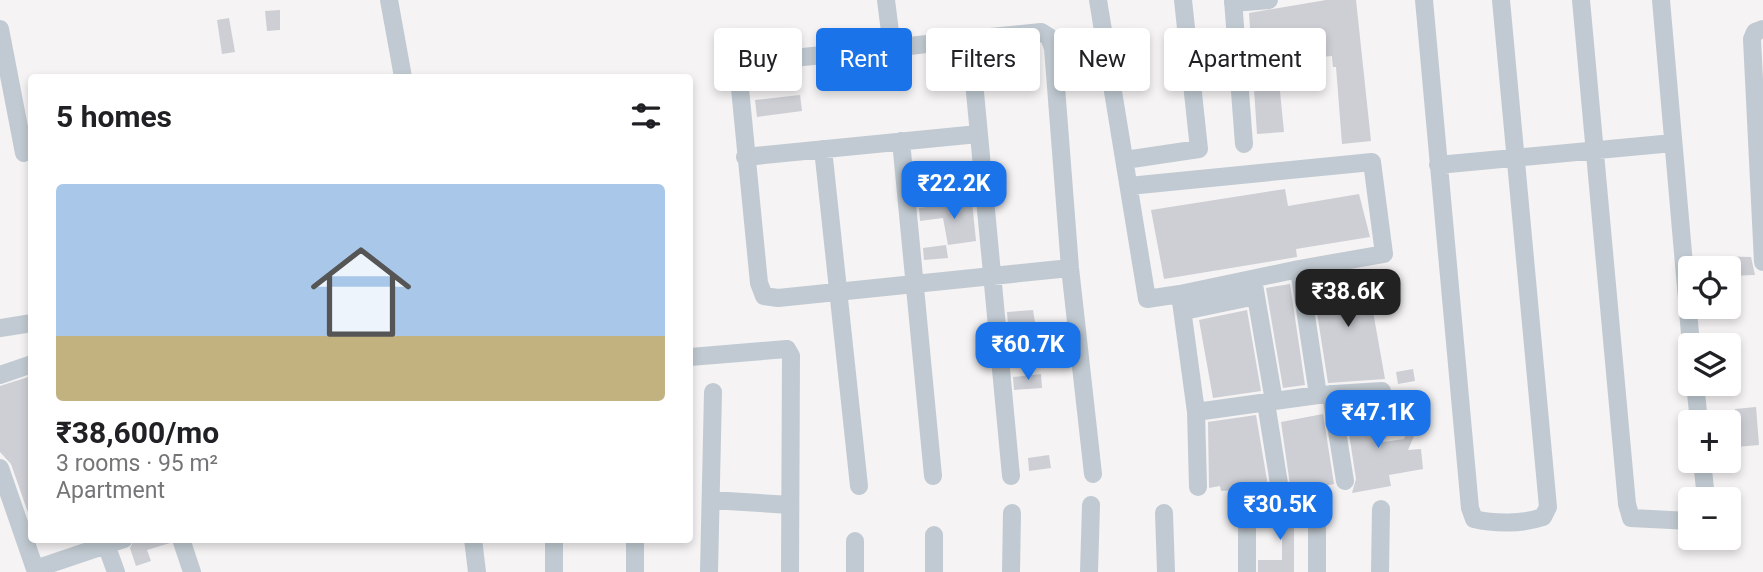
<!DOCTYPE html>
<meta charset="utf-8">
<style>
:root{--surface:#fff;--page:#f6f6f6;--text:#202124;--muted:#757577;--accent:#1a73e8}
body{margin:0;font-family:Roboto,sans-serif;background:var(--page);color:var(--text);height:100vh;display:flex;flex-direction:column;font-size:26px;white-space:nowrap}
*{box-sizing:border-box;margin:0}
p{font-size:23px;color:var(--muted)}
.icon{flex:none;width:38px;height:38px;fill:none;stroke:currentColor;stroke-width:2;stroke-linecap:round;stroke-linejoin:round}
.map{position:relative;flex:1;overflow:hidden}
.panel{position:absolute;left:28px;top:74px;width:665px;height:469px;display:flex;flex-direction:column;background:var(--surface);border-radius:7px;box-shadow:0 4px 10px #0003}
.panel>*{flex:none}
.hud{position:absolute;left:714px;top:28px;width:665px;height:63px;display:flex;gap:14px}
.controls{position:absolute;left:1678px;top:256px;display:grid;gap:14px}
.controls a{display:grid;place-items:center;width:63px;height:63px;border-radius:7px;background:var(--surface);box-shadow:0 4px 10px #0003;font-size:35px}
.price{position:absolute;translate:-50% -60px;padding:0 16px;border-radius:14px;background:var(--accent);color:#fff;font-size:23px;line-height:46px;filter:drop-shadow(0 2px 4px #0008)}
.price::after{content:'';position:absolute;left:50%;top:42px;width:21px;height:16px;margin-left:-10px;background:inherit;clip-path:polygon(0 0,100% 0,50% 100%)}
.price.selected{background:#222;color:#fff}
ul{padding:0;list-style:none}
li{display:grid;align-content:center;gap:14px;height:371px;padding:0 28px}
li span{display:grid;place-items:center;height:217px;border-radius:7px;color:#555}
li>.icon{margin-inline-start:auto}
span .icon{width:126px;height:126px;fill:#fffc;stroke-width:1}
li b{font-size:30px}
h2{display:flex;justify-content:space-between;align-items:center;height:84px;padding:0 28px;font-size:30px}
.chip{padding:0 24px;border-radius:7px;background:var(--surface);box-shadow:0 4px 10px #0003;font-size:24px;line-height:63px}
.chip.selected{background:var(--accent);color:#fff}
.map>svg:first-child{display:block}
</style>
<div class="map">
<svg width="1763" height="572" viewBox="0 0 1763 572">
<rect width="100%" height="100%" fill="#f5f3f3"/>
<!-- building -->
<path fill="#cdcfd5" d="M 1326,0 L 1356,0 L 1371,141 L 1342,144 L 1336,67 L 1333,67 L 1332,56 L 1277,61 L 1284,132 L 1257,134 L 1249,13 Z
M 280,10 L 280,30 L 267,31 L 265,11 Z
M 229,18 L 235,52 L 222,54 L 217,20 Z
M 800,95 L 802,111 L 757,117 L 755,100 Z
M 1285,189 L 1288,206 L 1359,194 L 1370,237 L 1296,249 L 1297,257 L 1164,279 L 1151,210 Z
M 972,201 L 976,241 L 948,245 L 943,218 L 920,221 L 919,208 Z
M 946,245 L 948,258 L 924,260 L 923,248 Z
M 1712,256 L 1751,257 L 1755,275 L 1729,276 L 1729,268 L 1714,268 Z
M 1366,272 L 1385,379 L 1328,383 L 1312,281 Z
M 1290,284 L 1305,385 L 1283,388 L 1266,288 Z
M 1033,310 L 1035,322 L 1008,325 L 1007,312 Z
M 1247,310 L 1261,391 L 1213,398 L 1199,320 Z
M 1413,369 L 1415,381 L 1398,384 L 1396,372 Z
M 1041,374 L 1042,388 L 1014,390 L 1013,377 Z
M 28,377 L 32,386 L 32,524 L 11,464 L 0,452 L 0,386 Z
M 1376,403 L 1383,442 L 1404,439 L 1410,426 L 1417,429 L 1408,450 L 1421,449 L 1423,469 L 1389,475 L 1391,486 L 1352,493 L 1356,479 L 1345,408 Z
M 1756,407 L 1759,445 L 1736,447 L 1735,409 Z
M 1323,414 L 1334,484 L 1291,492 L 1281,422 Z
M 1256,415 L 1269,492 L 1255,494 L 1254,489 L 1221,491 L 1220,486 L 1209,488 L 1208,422 Z
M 1049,455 L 1051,468 L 1029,471 L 1028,458 Z
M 1294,512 L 1294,572 L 1258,572 L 1258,560 L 1282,560 L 1282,526 L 1258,525 L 1258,513 Z
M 135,539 L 170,539 L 170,543 L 147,550 L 151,561 L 136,566 L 130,548 Z"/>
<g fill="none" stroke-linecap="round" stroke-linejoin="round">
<!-- path -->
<path stroke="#7ad0a6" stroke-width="2.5" stroke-dasharray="5 3.5" stroke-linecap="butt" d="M 1408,406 L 1418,411
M 1384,416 L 1404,409 L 1405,397 L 1410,426"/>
<!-- minor -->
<path stroke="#c1cad2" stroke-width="18" d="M 389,0 L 403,77
M 886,0 L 892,48 L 970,39 L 1011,476
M 1098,0 L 1147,299 L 1180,294 L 1196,412 L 1318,395 L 1382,391
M 1233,0 L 1244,144
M 1424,0 L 1470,508 L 1474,519 C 1495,524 1522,524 1543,517 L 1548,507 L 1501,0
M 1581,0 L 1627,504 L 1631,518 L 1690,521
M 1661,0 L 1691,345
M 1233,3 L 1269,0
M 0,29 L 24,153
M 1763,29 L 1755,32 L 1752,39 L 1763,262
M 970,39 L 1041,32 L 1049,37 L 1053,48 L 1070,268 L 1093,474
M 892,48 L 753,62 L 738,68 L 759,283 L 764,296 L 778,298 L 1070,268
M 901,141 L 933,476
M 823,149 L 859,486
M 745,157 L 978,134
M 1125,160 L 1199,149 L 1183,0
M 1438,165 L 1673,143
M 1129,186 L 1372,162 L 1384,254 L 1299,269
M 1253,279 L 1274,401
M 1180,294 L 1299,269 L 1318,395
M 1184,311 L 1256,296
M 0,328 L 32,323
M 690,357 L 787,349 L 791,356 L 790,572
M 0,375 L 32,364
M 1695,383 L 1699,422
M 1331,394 L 1345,481
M 1266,403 L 1280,490
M 1196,412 L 1198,487
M 1702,460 L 1706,499
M 0,468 L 35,569 L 124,539
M 711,500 L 790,505
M 1164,513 L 1166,572
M 104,539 L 116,572
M 181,539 L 192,572
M 473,539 L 477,572
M 554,572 L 554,539
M 635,572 L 635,539
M 709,572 L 713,392
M 855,572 L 855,541
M 934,572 L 934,535
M 1011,572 L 1012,513
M 1089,572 L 1091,505
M 1247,572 L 1247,519
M 1317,572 L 1317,507
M 1380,572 L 1381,509"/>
</g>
</svg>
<div class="controls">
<a><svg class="icon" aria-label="locate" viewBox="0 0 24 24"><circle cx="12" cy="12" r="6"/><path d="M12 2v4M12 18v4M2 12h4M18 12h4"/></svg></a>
<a><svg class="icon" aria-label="layers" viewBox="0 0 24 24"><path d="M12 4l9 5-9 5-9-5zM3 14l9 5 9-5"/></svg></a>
<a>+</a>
<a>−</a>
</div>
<b class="price" style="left:954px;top:221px">₹22.2K</b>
<b class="price selected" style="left:1348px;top:329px">₹38.6K</b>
<b class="price" style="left:1028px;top:382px">₹60.7K</b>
<b class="price" style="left:1378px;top:450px">₹47.1K</b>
<b class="price" style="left:1280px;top:542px">₹30.5K</b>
<div class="hud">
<a class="chip">Buy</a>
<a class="chip selected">Rent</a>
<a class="chip">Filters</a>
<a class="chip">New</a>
<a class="chip">Apartment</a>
</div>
<section class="panel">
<h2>5 homes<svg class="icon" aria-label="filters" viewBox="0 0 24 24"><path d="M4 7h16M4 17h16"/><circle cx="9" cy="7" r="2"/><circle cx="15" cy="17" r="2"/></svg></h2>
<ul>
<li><span style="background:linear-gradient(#a9c7e8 70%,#c2b280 0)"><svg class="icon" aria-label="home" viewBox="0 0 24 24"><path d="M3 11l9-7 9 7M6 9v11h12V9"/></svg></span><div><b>₹38,600/mo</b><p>3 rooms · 95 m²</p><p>Apartment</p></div></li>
</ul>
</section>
</div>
